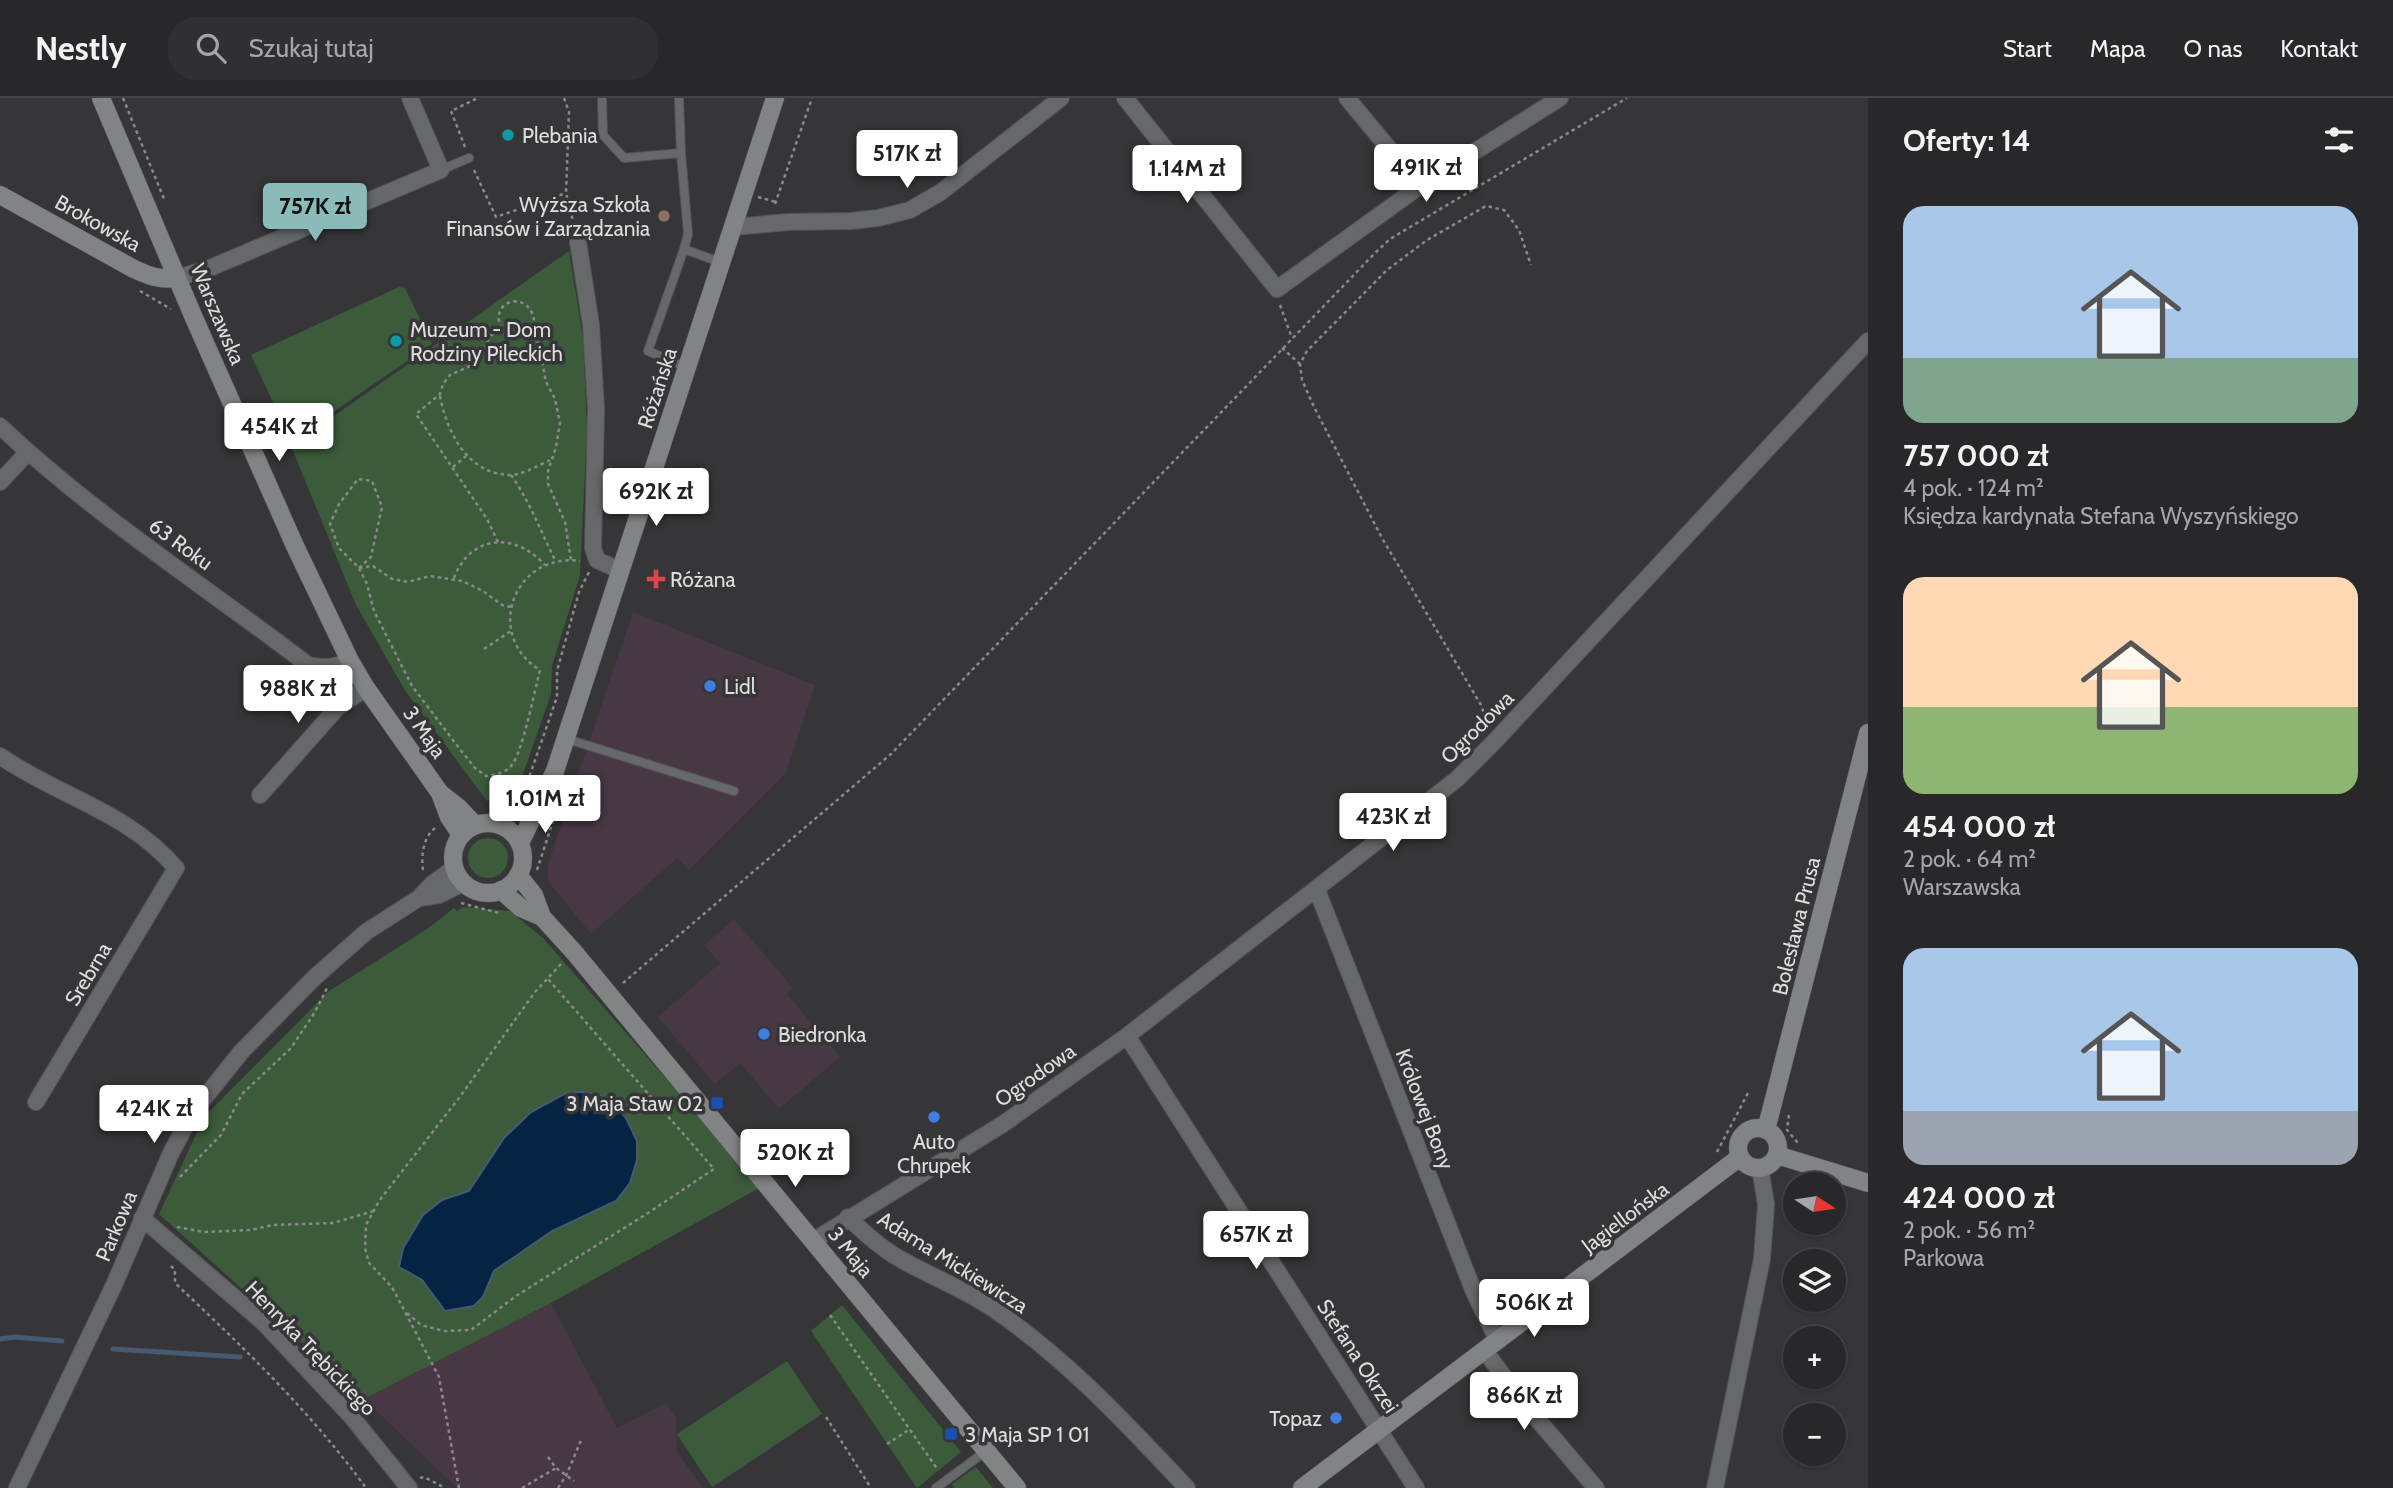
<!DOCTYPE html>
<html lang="pl">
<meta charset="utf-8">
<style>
:root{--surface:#28282a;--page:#303032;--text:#f1f3f6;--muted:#a5a6a8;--line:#444447;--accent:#8bbbb9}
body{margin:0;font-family:Cabin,sans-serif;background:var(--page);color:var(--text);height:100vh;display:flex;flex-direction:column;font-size:26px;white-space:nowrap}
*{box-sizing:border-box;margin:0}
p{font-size:23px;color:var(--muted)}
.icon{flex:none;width:38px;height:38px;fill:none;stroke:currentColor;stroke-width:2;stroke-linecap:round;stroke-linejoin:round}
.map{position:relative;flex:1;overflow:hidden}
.panel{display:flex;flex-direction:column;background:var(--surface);width:525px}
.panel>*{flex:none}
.needle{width:46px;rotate:102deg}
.controls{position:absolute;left:1783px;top:1074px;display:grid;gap:14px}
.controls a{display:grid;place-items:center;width:63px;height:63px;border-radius:50%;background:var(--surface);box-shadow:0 2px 5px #0004,0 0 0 2px var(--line);font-size:35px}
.price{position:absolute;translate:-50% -60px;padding:0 16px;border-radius:7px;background:#fff;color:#222;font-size:23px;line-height:46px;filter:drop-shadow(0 2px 4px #0008)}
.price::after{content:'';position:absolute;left:50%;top:42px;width:21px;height:16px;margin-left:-10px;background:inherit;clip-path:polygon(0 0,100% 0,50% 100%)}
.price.selected{background:var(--accent);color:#111}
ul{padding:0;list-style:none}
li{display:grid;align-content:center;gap:14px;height:371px;padding:0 35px}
li span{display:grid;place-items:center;height:217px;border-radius:21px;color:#555}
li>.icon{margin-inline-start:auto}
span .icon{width:126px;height:126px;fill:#fffc;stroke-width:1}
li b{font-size:30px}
h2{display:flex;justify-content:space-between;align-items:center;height:84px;padding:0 35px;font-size:30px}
header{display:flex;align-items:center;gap:42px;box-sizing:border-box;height:98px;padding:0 35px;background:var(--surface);border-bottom:2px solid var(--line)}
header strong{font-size:33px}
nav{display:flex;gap:38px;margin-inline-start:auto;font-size:24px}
.search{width:490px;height:63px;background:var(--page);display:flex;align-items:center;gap:18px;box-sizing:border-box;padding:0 24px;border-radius:28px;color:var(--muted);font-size:26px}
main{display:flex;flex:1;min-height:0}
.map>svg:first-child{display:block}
</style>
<header>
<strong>Nestly</strong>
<div class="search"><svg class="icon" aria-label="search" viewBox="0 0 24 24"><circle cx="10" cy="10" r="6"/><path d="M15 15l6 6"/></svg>Szukaj tutaj</div>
<nav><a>Start</a><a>Mapa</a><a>O nas</a><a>Kontakt</a></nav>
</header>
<main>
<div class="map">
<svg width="1868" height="1390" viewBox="0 0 1868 1390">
<rect width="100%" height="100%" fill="#363638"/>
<!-- commercial -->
<path fill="#483844" d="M 633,514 L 815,587 L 786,675 L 689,772 L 677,760 L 591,836 L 548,783 L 548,766 Z
M 734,821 L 793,890 L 787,896 L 840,959 L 779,1011 L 740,965 L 715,986 L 658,919 L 720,865 L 704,847 Z
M 551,1205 L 617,1330 L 666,1305 L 676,1320 L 677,1354 L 703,1390 L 457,1390 L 364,1301 Z"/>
<!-- green -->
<path fill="#3b5b3b" d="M 569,153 L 583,240 L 587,329 L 580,477 L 552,568 L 551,596 L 523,676 L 517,689 L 487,703 L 406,594 L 356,507 L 291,348 Z
M 399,189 L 405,190 L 432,246 L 291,343 L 251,257 Z
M468 760a20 20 0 1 1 40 0a20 20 0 1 1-40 0Z
M 463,809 L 510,813 L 543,840 L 761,1089 L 551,1205 L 364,1301 L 159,1116 L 204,1019 L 329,893 L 427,831 L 454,810 L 457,813 Z
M 842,1207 L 961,1354 L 917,1390 L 811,1233 Z
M 787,1263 L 822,1316 L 712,1389 L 677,1336 Z
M 976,1369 L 993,1390 L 954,1390 L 952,1386 Z"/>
<!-- water -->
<path fill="#052342" stroke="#465b71" stroke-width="2" d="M 583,994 L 600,997 L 616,1007 L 627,1022 L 637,1043 L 637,1062 L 630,1085 L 616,1103 L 552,1133 L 494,1173 L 483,1199 L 474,1208 L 445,1213 L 422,1182 L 399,1169 L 403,1150 L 423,1117 L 442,1102 L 469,1093 L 504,1040 L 531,1014 L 566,995 Z"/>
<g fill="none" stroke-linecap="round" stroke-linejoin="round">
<!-- stream -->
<path stroke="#465b71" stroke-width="5" d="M 0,1241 L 15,1239 L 62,1243
M 113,1251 L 240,1259"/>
<defs>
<path id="lane" d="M 602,0 L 603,37 L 624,60 L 681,55
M 679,0 L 681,55 L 688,136 L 684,151 L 722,165
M 441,72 L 469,60
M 684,151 L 648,253 L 688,270
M 567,641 L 734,693
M 936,1390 L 986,1353"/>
<path id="street" d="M 1125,0 L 1277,191 L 1420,88 L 1560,0
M 1347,0 L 1420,88
M 733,129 L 788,124 L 851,123 L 878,120 L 910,112 L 941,94 L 1061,0
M 578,144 L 591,227 L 596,311 L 593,450 L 597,462 L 621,473
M 177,180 L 210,170 L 441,72 L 410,0
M 0,328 C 94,417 205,488 308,567 C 324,571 335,569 350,563
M 0,384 L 28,354
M 0,658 C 59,699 127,713 176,770 L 36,1004
M 260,697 L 338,609 L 366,590
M 1317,792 L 1474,1194 L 1498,1243
M 419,800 L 439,797 L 463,785
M 1127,938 L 1416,1390
M 848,1119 C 865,1136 882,1151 902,1162 C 932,1179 964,1191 992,1210 C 1066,1260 1126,1325 1187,1390
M 142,1120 L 264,1225 L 351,1318 L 409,1390
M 813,1143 L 1003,1026 L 1127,938 L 1457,681 L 1494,644 L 1868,243
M 1485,1253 L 1521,1302 L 1596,1390
M 17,1390 L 114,1187 L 171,1055 L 193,1014 L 242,953 L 315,879 L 366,834 L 419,800 L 432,786 L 454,770
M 1715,1390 L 1762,1161 L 1766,1106 L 1760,1070"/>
<path id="secondary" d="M 101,0 L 194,220 L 295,448 L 350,563 L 366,590 L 440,695 L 449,719 L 461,737
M 0,97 L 134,171 C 149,178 160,182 177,180
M 440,695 L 459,710 L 475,727
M453 760a35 35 0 1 1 70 0a35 35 0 1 1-70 0Z
M 520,745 L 555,673 L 775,0
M 518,777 L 534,797 L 542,819 L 574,854 L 1017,1390
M 501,792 L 521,810 L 542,819
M1738 1050a20 20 0 1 1 40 0a20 20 0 1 1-40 0Z
M 1766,1032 L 1868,635
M 1777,1057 L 1868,1085
M 1302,1390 L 1740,1059"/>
</defs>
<!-- lane casing -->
<use href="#lane" stroke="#545456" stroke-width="10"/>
<!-- street casing -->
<use href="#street" stroke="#545456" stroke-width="18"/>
<!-- secondary casing -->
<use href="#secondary" stroke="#545456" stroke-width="19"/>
<!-- path -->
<path stroke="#8a8a8b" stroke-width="2.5" stroke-dasharray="3.5 3.5" stroke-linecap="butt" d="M 123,0 L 164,101
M 564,0 L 569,14 L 566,95 L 575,131
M 465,49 L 451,13 L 478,0
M 474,72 L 496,119 L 566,95
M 758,99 L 776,104
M 775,106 L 812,0
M 140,193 L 171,211
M 205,200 L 208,187
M 1280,207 L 1292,240
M 1282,250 L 1300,266
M 440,298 C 447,334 467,376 510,377 C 523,377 539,367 550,362
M 453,369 L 466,358
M 511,377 C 530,404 541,434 556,464
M 498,444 L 487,421 L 416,316 L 440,296 L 443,286 L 450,277 L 479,264 L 490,238 L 502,231 C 487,204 527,190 534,221 L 529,230 L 539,247 L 546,284 L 555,301 L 560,325 L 556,349 L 548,373 L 548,386 L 565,424 L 571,462
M 359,470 L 371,459 L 382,409 L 372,383 L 358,381 L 339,406 L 330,426 L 339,450 L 359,470 L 367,486 L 374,513 L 412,588 L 459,650 L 475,670 L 486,678 C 495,677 505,675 511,668 C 522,657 535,591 540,572 C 483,537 514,454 580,463
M 359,470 L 373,468 L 392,481 L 408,484 L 430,478 L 462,483 L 483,493 L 502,507 L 511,509
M 454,480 C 471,436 515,434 545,467
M 484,551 L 511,533
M 1488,627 L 1481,607 L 1382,440 L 1314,309 L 1302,282 L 1300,266 L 1307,253 L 1387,172 L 1427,142 L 1486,108 L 1504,112 L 1519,132 L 1531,167
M 525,691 L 557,599 L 557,573 L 579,494 L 589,474
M 423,772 C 421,757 423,740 435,730
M 537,772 L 558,708
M 461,805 L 499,815
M 623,885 L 891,656 L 1376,154 L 1390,141 L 1627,0
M 1789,1017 L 1787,1032 L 1798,1045
M 1717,1054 L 1748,995
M 180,1079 L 221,1037 L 242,996 L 291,950 L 315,914 L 327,890
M 177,1129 L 204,1134 L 251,1132 L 273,1127 L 333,1125 L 374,1113
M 171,1168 L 175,1172 L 175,1185 C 243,1249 311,1314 366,1390
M 407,1215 L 421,1227 L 444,1233 L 471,1232 L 516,1198 L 648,1115 L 714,1071 L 548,881
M 830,1217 L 938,1372
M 826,1319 L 871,1390
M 887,1346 L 910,1331
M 548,1359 L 556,1370 L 574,1383
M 420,1380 L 424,1379 L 445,1390
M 459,1390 L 439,1279 L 392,1189 L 369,1165 L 365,1150 L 366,1127 L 379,1103 L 459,1000 L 535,894 L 561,866
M 522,1390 L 556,1370
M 558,1390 L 566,1378 L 582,1340"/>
<!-- lane -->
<use href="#lane" stroke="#676869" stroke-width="8"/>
<!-- street -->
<use href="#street" stroke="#676869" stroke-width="16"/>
<!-- secondary -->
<use href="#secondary" stroke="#818384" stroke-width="18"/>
</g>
<!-- markers -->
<g fill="#0f9aa8" stroke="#363638" stroke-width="2.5">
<circle cx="508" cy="37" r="7"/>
<circle cx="396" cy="243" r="7"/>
</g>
<circle fill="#8d6e63" stroke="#363638" stroke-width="2.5" cx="664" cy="118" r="7"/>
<path fill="#e0444e" stroke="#363638" stroke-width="2.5" d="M652.5 470.5h7v7h7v7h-7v7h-7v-7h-7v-7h7z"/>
<g fill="#3f7fe0" stroke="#363638" stroke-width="2.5">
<circle cx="710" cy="588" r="7"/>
<circle cx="764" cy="936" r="7"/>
<circle cx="934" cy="1019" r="7"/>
<circle cx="1336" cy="1320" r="7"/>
</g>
<g fill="#1a4fb4" stroke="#363638" stroke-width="2.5">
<rect x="710" y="998" width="14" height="14" rx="3.5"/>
<rect x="944" y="1329" width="14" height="14" rx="3.5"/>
</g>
<g text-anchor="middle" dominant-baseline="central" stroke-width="7" stroke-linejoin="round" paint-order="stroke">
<!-- poi labels -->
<g font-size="21" fill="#dededf" stroke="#363638" text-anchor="start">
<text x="522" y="37">Plebania</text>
<text x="650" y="106" text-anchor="end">Wyższa Szkoła<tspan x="650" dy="24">Finansów i Zarządzania</tspan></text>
<text x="410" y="231">Muzeum - Dom<tspan x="410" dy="24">Rodziny Pileckich</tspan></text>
<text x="670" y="481">Różana</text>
<text x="724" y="588">Lidl</text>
<text x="778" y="936">Biedronka</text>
<text x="703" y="1005" text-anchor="end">3 Maja Staw 02</text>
<text x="934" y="1043" text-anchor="middle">Auto<tspan x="934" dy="24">Chrupek</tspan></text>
<text x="1322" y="1320" text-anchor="end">Topaz</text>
<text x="965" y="1336">3 Maja SP 1 01</text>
</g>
<!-- street labels -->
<g font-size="21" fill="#dededf" stroke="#363638">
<text transform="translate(98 125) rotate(29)">Brokowska</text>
<text transform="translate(218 216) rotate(67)">Warszawska</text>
<text transform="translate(657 290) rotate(-72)">Różańska</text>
<text transform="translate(181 446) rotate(36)">63 Roku</text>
<text transform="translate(1477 629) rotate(-45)">Ogrodowa</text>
<text transform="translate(425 634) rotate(55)">3 Maja</text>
<text transform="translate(1796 828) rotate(-76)">Bolesława Prusa</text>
<text transform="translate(88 876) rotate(-59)">Srebrna</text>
<text transform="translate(1035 977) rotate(-35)">Ogrodowa</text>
<text transform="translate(1425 1011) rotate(69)">Królowej Bony</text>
<text transform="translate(1625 1119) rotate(-37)">Jagiellońska</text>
<text transform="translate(116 1128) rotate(-67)">Parkowa</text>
<text transform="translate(851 1154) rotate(51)">3 Maja</text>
<text transform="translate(953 1164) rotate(32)">Adama Mickiewicza</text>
<text transform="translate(311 1250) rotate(46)">Henryka Trębickiego</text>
<text transform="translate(1358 1258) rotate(57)">Stefana Okrzei</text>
</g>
</g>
</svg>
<div class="controls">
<a><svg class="needle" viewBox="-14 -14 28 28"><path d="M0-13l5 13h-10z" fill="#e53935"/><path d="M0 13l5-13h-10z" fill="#a5a6a8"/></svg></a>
<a><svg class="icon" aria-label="layers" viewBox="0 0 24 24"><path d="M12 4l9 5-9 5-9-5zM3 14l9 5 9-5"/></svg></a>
<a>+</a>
<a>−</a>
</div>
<b class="price" style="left:907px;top:92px">517K zł</b>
<b class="price" style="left:1426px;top:106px">491K zł</b>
<b class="price" style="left:1187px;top:107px">1.14M zł</b>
<b class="price selected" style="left:315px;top:145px">757K zł</b>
<b class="price" style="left:279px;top:365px">454K zł</b>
<b class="price" style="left:656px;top:430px">692K zł</b>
<b class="price" style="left:298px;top:627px">988K zł</b>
<b class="price" style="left:545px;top:737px">1.01M zł</b>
<b class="price" style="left:1393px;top:755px">423K zł</b>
<b class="price" style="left:154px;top:1047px">424K zł</b>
<b class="price" style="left:795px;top:1091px">520K zł</b>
<b class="price" style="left:1256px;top:1173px">657K zł</b>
<b class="price" style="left:1534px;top:1241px">506K zł</b>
<b class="price" style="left:1524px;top:1334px">866K zł</b>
</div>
<section class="panel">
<h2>Oferty: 14<svg class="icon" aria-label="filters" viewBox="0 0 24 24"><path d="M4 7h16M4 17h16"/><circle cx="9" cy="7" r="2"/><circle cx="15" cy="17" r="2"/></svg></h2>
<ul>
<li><span style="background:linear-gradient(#a9c7e8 70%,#7fa58c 0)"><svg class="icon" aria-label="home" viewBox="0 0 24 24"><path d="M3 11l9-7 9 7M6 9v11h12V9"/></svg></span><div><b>757 000 zł</b><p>4 pok. · 124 m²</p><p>Księdza kardynała Stefana Wyszyńskiego</p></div></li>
<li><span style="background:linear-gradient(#ffd9b3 60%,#8fb573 0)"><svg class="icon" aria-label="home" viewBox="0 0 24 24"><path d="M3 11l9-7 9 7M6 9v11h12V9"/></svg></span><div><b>454 000 zł</b><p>2 pok. · 64 m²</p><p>Warszawska</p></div></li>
<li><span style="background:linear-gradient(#a9c7e8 75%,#9aa5b1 0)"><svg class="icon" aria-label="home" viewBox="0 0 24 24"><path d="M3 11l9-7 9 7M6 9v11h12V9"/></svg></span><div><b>424 000 zł</b><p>2 pok. · 56 m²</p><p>Parkowa</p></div></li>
</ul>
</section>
</main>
